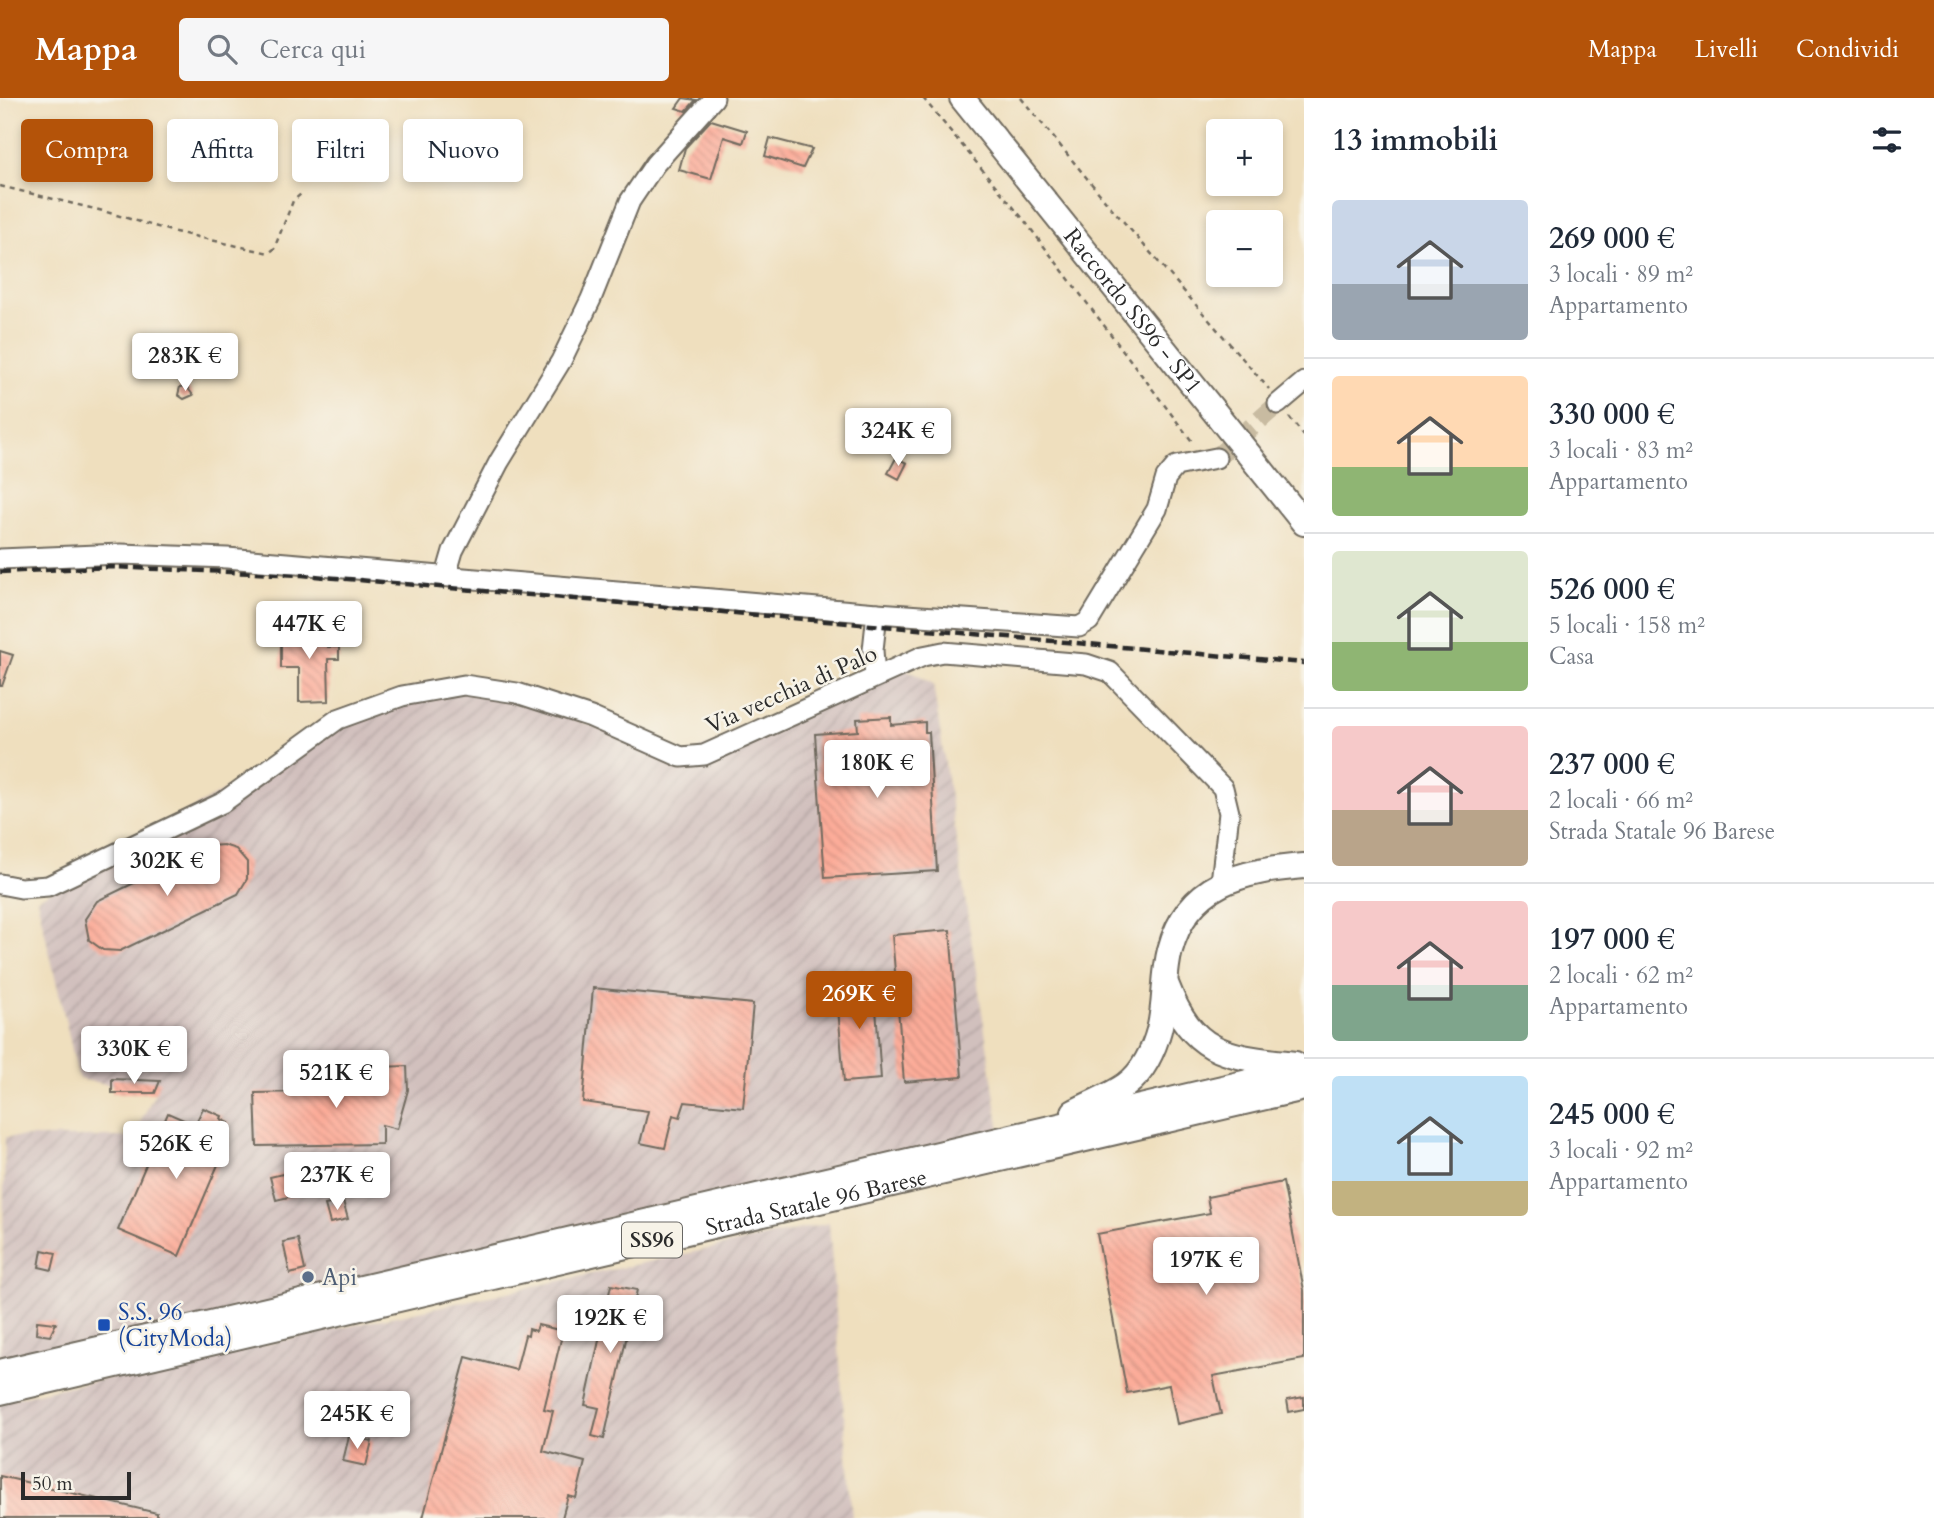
<!DOCTYPE html>
<html lang="it">
<head>
<meta charset="utf-8">
<style>
  body { margin:0; font-family:Cardo,serif; background:#f6f6f7; color:#1f2937; height:100vh; display:flex; flex-direction:column; font-size:26px; white-space:nowrap }
  * { box-sizing:border-box; margin:0 }
  p { font-size:23px; color:#747a83 }
  .icon { flex:none; width:38px; height:38px; fill:none; stroke:currentColor; stroke-width:2; stroke-linecap:round; stroke-linejoin:round }
  .map { position:relative; flex:1; overflow:hidden }
  .details { display:flex; flex-direction:column; background:#fff; width:630px }
  .details>* { flex:none }
  .guide { position:absolute; left:21px; top:21px; width:665px; height:63px; display:flex; gap:14px }
  .buttons { position:absolute; left:1206px; top:21px; display:grid; gap:14px }
  .buttons a { display:grid; place-items:center; width:77px; height:77px; border-radius:7px; background:#fff; box-shadow:0 4px 10px #0003; font-size:35px }
  .scale { position:absolute; left:21px; bottom:18px; width:110px; box-sizing:border-box; padding-left:7px; border:4px solid #2b2b2b; border-top:0; font-size:19px; line-height:24px; white-space:nowrap; color:#2b2b2b; -webkit-text-stroke:5px #f7f3e8; paint-order:stroke }
  .price { position:absolute; translate:-50% -60px; padding:0 16px; border-radius:7px; background:#fff; color:#222; font-size:23px; line-height:46px; filter:drop-shadow(0 2px 4px #0008) }
  .price::after { content:''; position:absolute; left:50%; top:42px; width:21px; height:16px; margin-left:-10px; background:inherit; clip-path:polygon(0 0,100% 0,50% 100%) }
  .price.on { background:#b45309; color:#fff }
  ul { padding:0; list-style:none }
  li { display:flex; align-items:center; gap:21px; height:175px; padding:0 28px }
  li+li { border-top:2px solid #e0e1e3 }
  li span { display:grid; place-items:center; flex:none; width:196px; height:140px; border-radius:7px; color:#555 }
  li>.icon { margin-inline-start:auto }
  span .icon { width:84px; height:84px; fill:#fffc; stroke-width:1 }
  li b { font-size:30px }
  h2 { display:flex; justify-content:space-between; align-items:center; height:84px; padding:0 28px; font-size:30px }
  .chip { padding:0 24px; border-radius:7px; background:#fff; box-shadow:0 4px 10px #0003; font-size:24px; line-height:63px }
  .chip.on { background:#b45309; color:#fff }
  header { display:flex; align-items:center; gap:42px; box-sizing:border-box; height:98px; padding:0 35px; background:#b45309; color:#fff }
  header strong { font-size:33px }
  nav { display:flex; gap:38px; margin-inline-start:auto; font-size:24px }
  .search { width:490px; height:63px; background:#f6f6f7; display:flex; align-items:center; gap:18px; box-sizing:border-box; padding:0 24px; border-radius:7px; color:#747a83; font-size:26px }
  main { display:flex; flex:1; min-height:0 }
  .map>svg:first-child { display:block }
  .industrial { fill:url(#industrial-furrows) }
  .building { fill:url(#building-back-hatch) }
  .lines { fill:none; stroke-linecap:round; stroke-linejoin:round }
  .minor-tunnel { stroke:#c8bba1; stroke-width:19; stroke-dasharray:19 10; stroke-linecap:butt }
  .minor-casing { stroke:#706a5e; stroke-width:23 }
  .major-casing { stroke:#706a5e; stroke-width:28 }
  .path { stroke:#706a5e; stroke-width:2.5; stroke-dasharray:5 5; stroke-linecap:butt }
  .minor { stroke:#fff; stroke-width:19 }
  .major { stroke:#fff; stroke-width:24 }
  .rail { stroke:#2b2b2b; stroke-width:4.5; stroke-dasharray:10 5; stroke-linecap:butt }
  .service-dot { fill:#5c6f8a; stroke:#f7f3e8; stroke-width:2.5 }
  .transit-dot { fill:#1a4fb4; stroke:#f7f3e8; stroke-width:2.5 }
  .labels { text-anchor:middle; stroke-width:5; stroke-linejoin:round; paint-order:stroke }
  .shield { fill:#f7f3e8; stroke:#686764; stroke-width:2 }
  .shield-label { font-size:21px; font-weight:bold; fill:#2b2b2b }
  .street-label { font-size:23px; fill:#2b2b2b; stroke:#f7f3e8 }
  .service-label { font-size:23px; fill:#4e5e75; stroke:#f7f3e8; text-anchor:start }
  .transit-label { font-size:23px; fill:#164399; stroke:#f7f3e8; text-anchor:start }
</style>
</head>
<body>
<header>
<strong>Mappa</strong>
<div class="search"><svg class="icon" aria-label="search" viewBox="0 0 24 24"><circle cx="10" cy="10" r="6"/><path d="M15 15l6 6"/></svg>Cerca qui</div>
<nav><a>Mappa</a><a>Livelli</a><a>Condividi</a></nav>
</header>
<main>
<div class="map">
<svg width="1304" height="1420" viewBox="0 0 1304 1420">
  <defs>
    <pattern id="industrial-furrows" width="10" height="10" patternUnits="userSpaceOnUse" patternTransform="scale(1.75)"><rect width="10" height="10" fill="#d1c0bd"/><path d="M-1 1l2-2M0 10L10 0M9 11l2-2" fill="none" stroke="#b4a5a3"/></pattern>
    <pattern id="building-back-hatch" width="6" height="6" patternUnits="userSpaceOnUse" patternTransform="scale(1.75)"><rect width="6" height="6" fill="#fcac99"/><path d="M-1 5l2 2M0 0l6 6M5-1l2 2" fill="none" stroke="#d89484"/></pattern>
  </defs>
  <rect width="100%" height="100%" fill="#f7f3e8"/>
  <filter id="ink" filterUnits="userSpaceOnUse"><feTurbulence type="fractalNoise" baseFrequency=".0143" numOctaves="2"/><feDisplacementMap in="SourceGraphic" scale="14" xChannelSelector="R" yChannelSelector="G"/><feConvolveMatrix kernelMatrix="1 2 1 2 8 2 1 2 1" color-interpolation-filters="sRGB"/></filter>
  <filter id="wash" filterUnits="userSpaceOnUse"><feTurbulence type="fractalNoise" baseFrequency=".00686" numOctaves="4" result="noise"/><feDisplacementMap in="SourceGraphic" scale="28" xChannelSelector="R" yChannelSelector="G"/><feGaussianBlur stdDeviation="1.57" result="paint"/><feColorMatrix in="noise" values="0 0 0 0 0 0 0 0 0 0 0 0 0 0 0 0 0 1.4 0 .05"/><feComposite in="paint" operator="in"/></filter>
  <g filter="url(#wash)">
    <rect width="100%" height="100%" fill="#efdfbe"/>
    <g class="industrial">
      <path d="M 900,568 L 933,586 L 1001,1040 L 0,1282 L 5,1039 L 133,1039 L 155,995 L 79,981 L 37,801 L 304,646 L 402,598 L 490,591 L 681,659 Z"/>
      <path d="M 829,1125 L 852,1420 L 0,1420 L 0,1303 Z"/>
    </g>
    <g id="blocks">
      <g class="building">
        <path d="M 683,0 L 696,2 L 686,13 L 676,10 Z"/>
        <path d="M 711,22 L 747,33 L 743,45 L 724,39 L 711,81 L 679,72 L 685,50 Z"/>
        <path d="M 770,40 L 812,51 L 803,70 L 765,58 Z"/>
        <path d="M 186,288 L 193,297 L 184,301 L 178,297 L 180,289 Z"/>
        <path d="M 896,360 L 907,365 L 899,381 L 888,375 Z"/>
        <path d="M 288,521 L 303,521 L 303,535 L 328,535 L 328,549 L 339,549 L 339,561 L 328,561 L 329,603 L 299,604 L 299,570 L 281,570 L 281,541 L 288,541 Z"/>
        <path d="M 0,553 L 13,557 L 2,588 L 0,588 Z"/>
        <path d="M 891,619 L 891,627 L 925,624 L 925,634 L 929,634 L 937,773 L 825,780 L 815,636 L 858,633 L 857,621 Z"/>
        <path d="M 223,747 L 236,751 L 247,764 L 247,781 L 238,796 L 120,853 L 103,852 L 89,842 L 85,821 L 97,803 L 210,748 Z"/>
        <path d="M 950,832 L 962,979 L 904,984 L 892,837 Z"/>
        <path d="M 874,882 L 881,981 L 844,984 L 836,885 Z"/>
        <path d="M 593,890 L 753,906 L 743,1010 L 685,1004 L 680,1019 L 673,1017 L 665,1050 L 640,1045 L 648,1013 L 583,1004 Z"/>
        <path d="M 377,960 L 377,969 L 407,968 L 408,992 L 397,1031 L 382,1027 L 382,1046 L 257,1048 L 255,995 L 348,993 L 347,961 Z"/>
        <path d="M 112,981 L 137,982 L 160,983 L 155,995 L 112,995 Z"/>
        <path d="M 203,1010 L 222,1018 L 221,1021 L 229,1025 L 223,1038 L 229,1041 L 179,1158 L 118,1132 L 168,1015 L 195,1027 Z"/>
        <path d="M 304,1071 L 309,1094 L 276,1102 L 270,1079 Z"/>
        <path d="M 1283,1084 L 1304,1192 L 1304,1261 L 1213,1278 L 1221,1316 L 1177,1326 L 1169,1287 L 1127,1295 L 1097,1136 L 1210,1115 L 1207,1099 Z"/>
        <path d="M 343,1103 L 348,1121 L 330,1125 L 325,1107 Z"/>
        <path d="M 298,1141 L 305,1172 L 290,1176 L 283,1144 Z"/>
        <path d="M 42,1152 L 56,1155 L 52,1172 L 39,1169 Z"/>
        <path d="M 611,1187 L 637,1192 L 604,1341 L 592,1338 L 599,1310 L 585,1307 Z"/>
        <path d="M 37,1223 L 56,1225 L 50,1238 L 36,1236 Z"/>
        <path d="M 538,1227 L 563,1233 L 544,1311 L 553,1313 L 543,1353 L 585,1364 L 576,1400 L 568,1398 L 562,1420 L 423,1420 L 466,1259 L 516,1272 L 525,1237 L 528,1238 L 529,1231 L 536,1233 Z"/>
        <path d="M 1304,1299 L 1304,1311 L 1289,1314 L 1287,1302 Z"/>
        <path d="M 349,1338 L 372,1343 L 366,1368 L 343,1363 Z"/>
        <path d="M 0,1378 L 157,1415 L 157,1420 L 0,1420 Z"/>
      </g>
    </g>
  </g>
  <g filter="url(#ink)">
    <use href="#blocks" fill-opacity="0" stroke="#706a5e" stroke-width="2"/>
    <g class="lines">
      <path class="minor-tunnel" d="M 1216,360 L 1278,306"/>
      <g class="minor-casing">
        <g id="minor">
          <path d="M 1278,306 L 1304,284"/>
          <path d="M 0,461 L 121,456 L 227,460 L 877,515 L 1079,529 L 1089,523 L 1157,411 L 1166,380 L 1176,368 L 1216,360"/>
          <path d="M 446,477 L 453,453 L 499,364 L 561,263 L 591,201 L 630,103 L 655,66 L 714,0"/>
          <path d="M 875,579 L 873,552 L 877,515"/>
          <path d="M 0,786 L 21,790 L 48,788 L 222,705 L 338,621 L 402,598 L 464,587 L 517,595 L 591,619 L 681,659 L 704,657 L 923,558 L 943,554 L 1086,566 L 1110,574 L 1223,690 L 1229,715 L 1221,784"/>
        </g>
      </g>
      <g class="major-casing">
        <g id="major">
          <path id="s1" d="M 962,0 L 1304,425"/>
          <path d="M 1167,888 C 1194,958 1227,958 1295,966"/>
          <path d="M 1074,1014 C 1090,1005 1111,998 1126,987 C 1143,975 1154,951 1159,932 C 1166,906 1163,878 1170,852 C 1188,784 1243,773 1304,768"/>
          <path d="M 0,1274 L 1304,971"/>
          <path id="s2" d="M 0,1294 L 1304,990"/>
        </g>
      </g>
      <g class="path">
        <path d="M 923,0 L 1024,122 L 1194,346"/>
        <path d="M 1021,0 L 1109,107 L 1269,291"/>
        <path d="M 0,88 L 103,113 L 171,133 L 269,155 L 274,151 L 293,103 L 302,95"/>
        <path d="M 1289,319 L 1304,338"/>
      </g>
      <use href="#minor" class="minor"/>
      <use href="#major" class="major"/>
      <path class="rail" d="M 0,474 L 111,469 L 302,477 L 1304,565"/>
    </g>
  </g>
  <circle class="service-dot" cx="308" cy="1179" r="7"/>
  <rect class="transit-dot" x="97" y="1220" width="14" height="14" rx="3.5"/>
  <g class="labels">
    <rect class="shield" x="622" y="1124.5" width="60" height="35" rx="5"/>
    <g class="shield-label">
      <text x="652" y="1149">SS96</text>
    </g>
    <g class="street-label">
      <text dy="8" stroke="none"><textPath href="#s1" startOffset="273">Raccordo SS96 - SP1</textPath></text>
      <text transform="translate(791 591) rotate(-24)" y="8">Via vecchia di Palo</text>
      <text dy="8" stroke="none"><textPath href="#s2" startOffset="838">Strada Statale 96 Barese</textPath></text>
    </g>
    <g class="service-label">
      <text x="322" y="1187">Api</text>
    </g>
    <g class="transit-label">
      <text x="118" y="1222">S.S. 96<tspan x="118" dy="26">(CityModa)</tspan></text>
    </g>
  </g>
</svg>
<div class="buttons">
<a>+</a>
<a>−</a>
</div>
<div class="scale">50 m</div>
<b class="price" style="left:185px;top:295px">283K €</b>
<b class="price" style="left:898px;top:370px">324K €</b>
<b class="price" style="left:309px;top:563px">447K €</b>
<b class="price" style="left:877px;top:702px">180K €</b>
<b class="price" style="left:167px;top:800px">302K €</b>
<b class="price on" style="left:859px;top:933px">269K €</b>
<b class="price" style="left:134px;top:988px">330K €</b>
<b class="price" style="left:336px;top:1012px">521K €</b>
<b class="price" style="left:176px;top:1083px">526K €</b>
<b class="price" style="left:337px;top:1114px">237K €</b>
<b class="price" style="left:1206px;top:1199px">197K €</b>
<b class="price" style="left:610px;top:1257px">192K €</b>
<b class="price" style="left:357px;top:1353px">245K €</b>
<div class="guide">
<a class="chip on">Compra</a>
<a class="chip">Affitta</a>
<a class="chip">Filtri</a>
<a class="chip">Nuovo</a>
</div>
</div>
<section class="details">
<h2>13 immobili<svg class="icon" aria-label="filters" viewBox="0 0 24 24"><path d="M4 7h16M4 17h16"/><circle cx="9" cy="7" r="2"/><circle cx="15" cy="17" r="2"/></svg></h2>
<ul>
<li><span style="background:linear-gradient(#c9d6e8 60%,#9aa5b1 0)"><svg class="icon" aria-label="home" viewBox="0 0 24 24"><path d="M3 11l9-7 9 7M6 9v11h12V9"/></svg></span><div><b>269 000 €</b><p>3 locali · 89 m²</p><p>Appartamento</p></div></li>
<li><span style="background:linear-gradient(#ffd9b3 65%,#8fb573 0)"><svg class="icon" aria-label="home" viewBox="0 0 24 24"><path d="M3 11l9-7 9 7M6 9v11h12V9"/></svg></span><div><b>330 000 €</b><p>3 locali · 83 m²</p><p>Appartamento</p></div></li>
<li><span style="background:linear-gradient(#dfe7d0 65%,#8fb573 0)"><svg class="icon" aria-label="home" viewBox="0 0 24 24"><path d="M3 11l9-7 9 7M6 9v11h12V9"/></svg></span><div><b>526 000 €</b><p>5 locali · 158 m²</p><p>Casa</p></div></li>
<li><span style="background:linear-gradient(#f6c9c9 60%,#b9a48a 0)"><svg class="icon" aria-label="home" viewBox="0 0 24 24"><path d="M3 11l9-7 9 7M6 9v11h12V9"/></svg></span><div><b>237 000 €</b><p>2 locali · 66 m²</p><p>Strada Statale 96 Barese</p></div></li>
<li><span style="background:linear-gradient(#f6c9c9 60%,#7fa58c 0)"><svg class="icon" aria-label="home" viewBox="0 0 24 24"><path d="M3 11l9-7 9 7M6 9v11h12V9"/></svg></span><div><b>197 000 €</b><p>2 locali · 62 m²</p><p>Appartamento</p></div></li>
<li><span style="background:linear-gradient(#bfe0f5 75%,#c2b280 0)"><svg class="icon" aria-label="home" viewBox="0 0 24 24"><path d="M3 11l9-7 9 7M6 9v11h12V9"/></svg></span><div><b>245 000 €</b><p>3 locali · 92 m²</p><p>Appartamento</p></div></li>
</ul>
</section>
</main>
</body>
</html>
